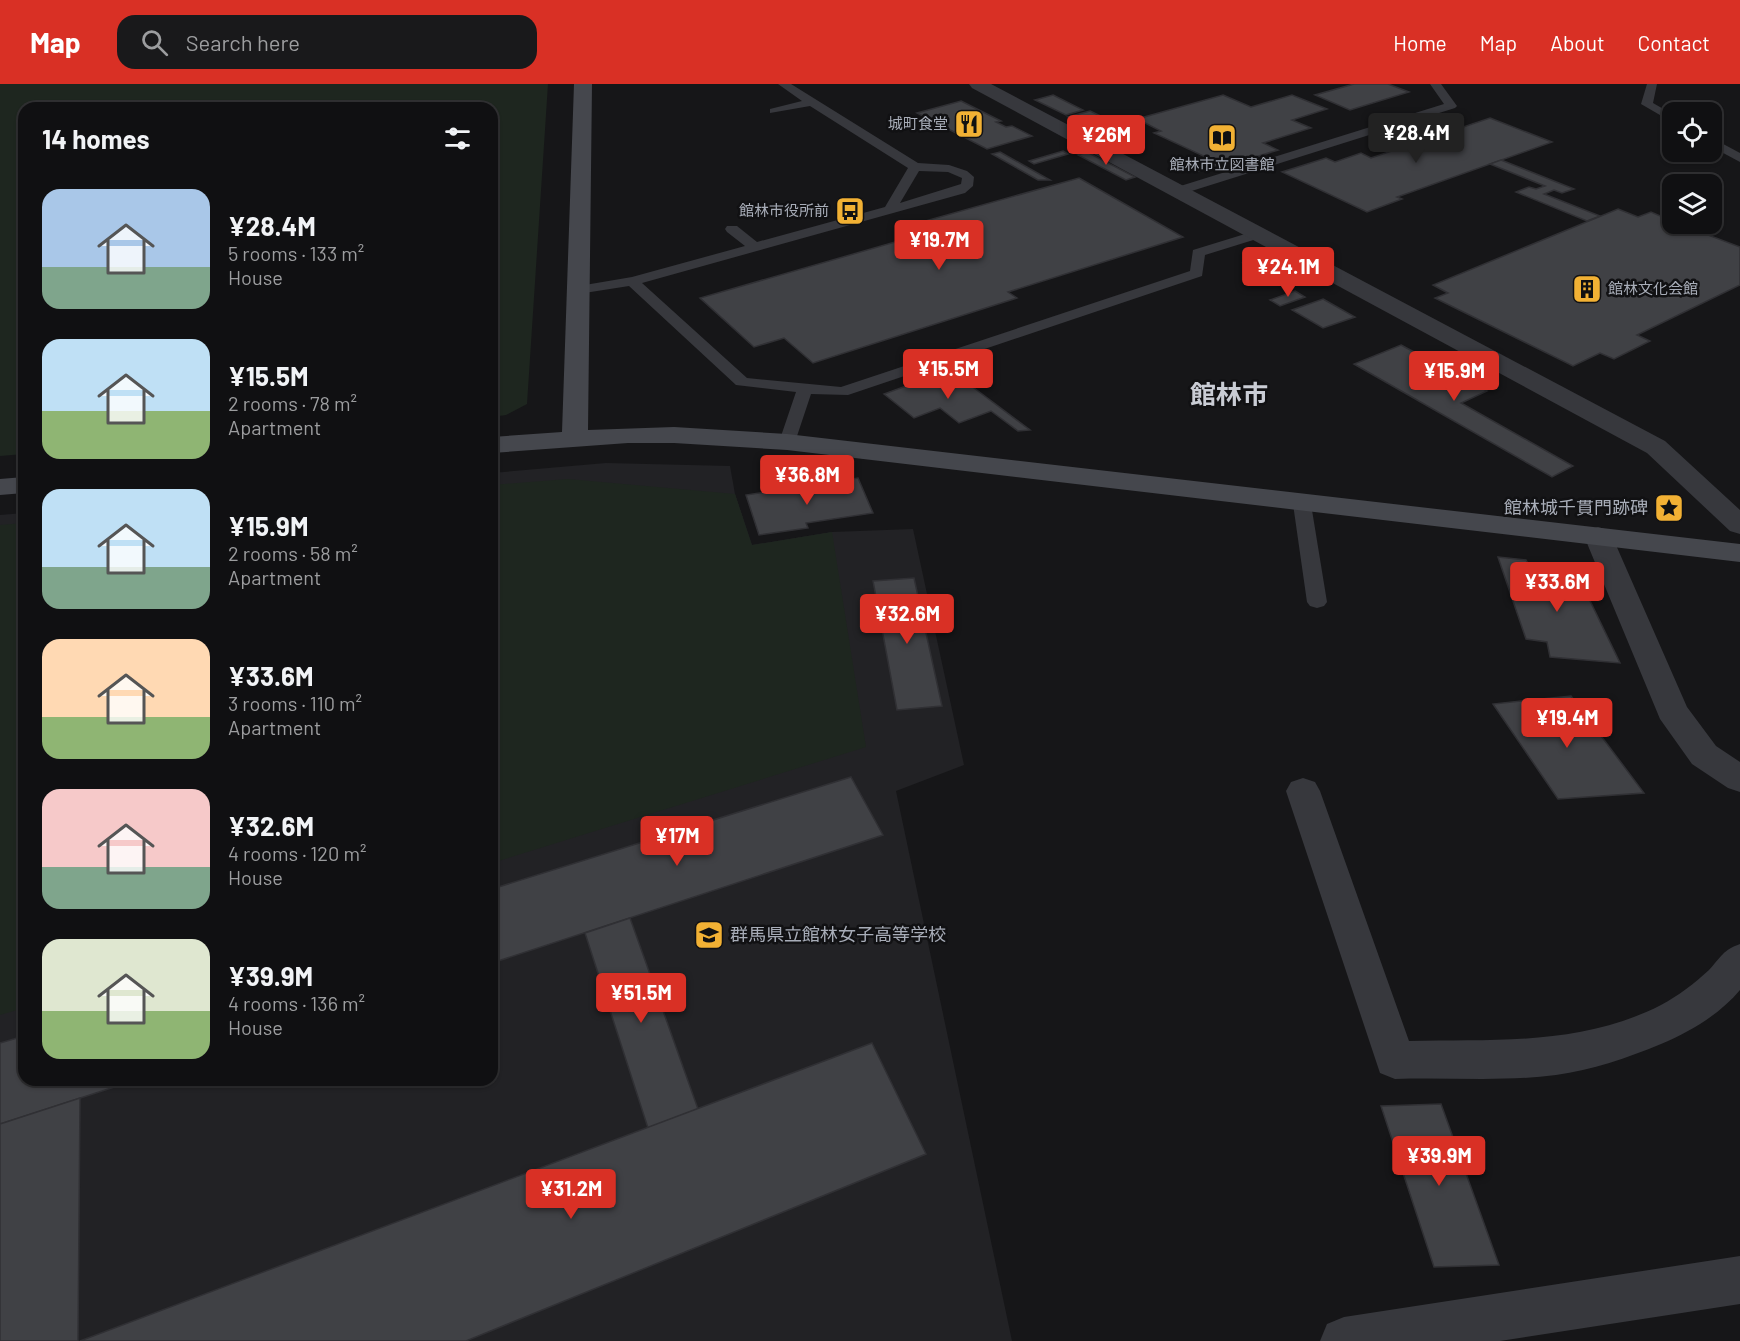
<!DOCTYPE html>
<html lang="en">
<head>
<meta charset="utf-8">
<style>
  body { margin:0; font-family:Barlow,"Noto Sans JP",sans-serif; background:#19191b; color:#f1f3f6; height:100vh; display:flex; flex-direction:column; font-size:22px; white-space:nowrap }
  * { box-sizing:border-box; margin:0 }
  p { font-size:20px; color:#9c9d9f }
  .icon { flex:none; width:33px; height:33px; fill:none; stroke:currentColor; stroke-width:2; stroke-linecap:round; stroke-linejoin:round }
  .map { position:relative; flex:1; overflow:hidden }
  .details { position:absolute; left:18px; top:18px; width:480px; height:984px; display:flex; flex-direction:column; background:#101012; border-radius:18px; box-shadow:0 2px 4px #0004,0 0 0 2px #303032 }
  .details>* { flex:none }
  .tools { position:absolute; left:1662px; top:18px; display:grid; gap:12px }
  .tools a { display:grid; place-items:center; width:60px; height:60px; border-radius:12px; background:#101012; box-shadow:0 2px 4px #0004,0 0 0 2px #303032; font-size:30px }
  .price { position:absolute; translate:-50% -51px; padding:0 14px; border-radius:6px; background:#d93025; color:#fff; font-size:20px; line-height:39px; filter:drop-shadow(0 2px 3px #0008) }
  .price::after { content:''; position:absolute; left:50%; top:36px; width:18px; height:14px; margin-left:-9px; background:inherit; clip-path:polygon(0 0,100% 0,50% 100%) }
  .price.active { background:#222; color:#fff }
  ul { padding:0; list-style:none }
  li { display:flex; align-items:center; gap:18px; height:150px; padding:0 24px }
  li span { display:grid; place-items:center; flex:none; width:168px; height:120px; border-radius:18px; color:#555 }
  li>.icon { margin-inline-start:auto }
  span .icon { width:72px; height:72px; fill:#fffc; stroke-width:1 }
  li b { font-size:26px }
  h2 { display:flex; justify-content:space-between; align-items:center; height:72px; padding:0 24px; font-size:26px }
  header { display:flex; align-items:center; gap:36px; box-sizing:border-box; height:84px; padding:0 30px; background:#d93025; color:#fff }
  header strong { font-size:28px }
  nav { display:flex; gap:33px; margin-inline-start:auto; font-size:21px }
  .search { width:420px; height:54px; background:#19191b; display:flex; align-items:center; gap:15px; box-sizing:border-box; padding:0 21px; border-radius:18px; color:#9c9d9f; font-size:22px }
  .map>svg:first-child { display:block }
  .built { fill:#222225 }
  .green { fill:#1e261f }
  .building { fill:#404145; stroke:#303034; stroke-width:1.5 }
  .lines { fill:none; stroke-linecap:round; stroke-linejoin:round }
  .lane { fill:#37383d; fill-rule:evenodd }
  .street { fill:#37383d; fill-rule:evenodd }
  .secondary { fill:#45474d; fill-rule:evenodd }
  .labels { text-anchor:middle; stroke-width:5; stroke-linejoin:round; paint-order:stroke }
  .far-poi-label { font-size:15px; fill:#a8adb8; stroke:#111113; text-anchor:end }
  .poi-label { font-size:18px; fill:#a8adb8; stroke:#111113; text-anchor:end }
  .far-town-label { font-size:26px; font-weight:bold; fill:#c9ccd4; stroke:#111113 }
</style>
</head>
<body>
<header>
<strong>Map</strong>
<div class="search"><svg class="icon" aria-label="search" viewBox="0 0 24 24"><circle cx="10" cy="10" r="6"/><path d="M15 15l6 6"/></svg>Search here</div>
<nav><a>Home</a><a>Map</a><a>About</a><a>Contact</a></nav>
</header>
<div class="map">
<svg width="1740" height="1257" viewBox="0 0 1740 1257">
  <rect width="100%" height="100%" fill="#161618"/>
  <path class="built" d="M 606,379 L 730,382 L 735,410 L 752,461 L 832,448 L 913,445 L 964,681 L 896,707 L 1012,1257 L 0,1257 L 0,431 L 24,429 L 24,996 L 492,996 L 492,389 Z"/>
  <g class="green">
    <path d="M 0,0 L 548,0 L 527,320 L 506,331 L 492,333 L 492,24 L 24,24 L 24,370 L 0,372 Z"/>
    <path d="M 568,395 L 735,410 L 752,461 L 832,448 L 866,663 L 492,779 L 492,401 Z"/>
    <path d="M 24,439 L 24,924 L 0,931 L 0,441 Z"/>
  </g>
  <g class="building">
    <path d="M 1354,0 L 1388,0 L 1409,8 L 1350,26 L 1315,11 Z"/>
    <path d="M 1053,11 L 1083,26 L 1066,31 L 1035,16 Z"/>
    <path d="M 1223,11 L 1251,23 L 1292,11 L 1327,25 L 1292,36 L 1311,44 L 1263,59 L 1278,66 L 1249,75 L 1244,73 L 1195,88 L 1183,82 L 1208,74 L 1154,49 L 1161,47 L 1137,35 Z"/>
    <path d="M 961,17 L 1001,37 L 996,38 L 1006,43 L 1012,42 L 1032,52 L 987,65 L 917,29 Z"/>
    <path d="M 1090,27 L 1107,35 L 1084,41 L 1068,33 Z"/>
    <path d="M 1490,34 L 1552,58 L 1397,113 L 1402,115 L 1367,128 L 1282,88 L 1326,74 L 1335,78 L 1361,69 L 1371,74 Z"/>
    <path d="M 1063,67 L 1068,70 L 1034,80 L 1029,77 Z"/>
    <path d="M 1000,68 L 1050,96 L 1038,96 L 992,70 Z"/>
    <path d="M 1087,68 L 1135,93 L 1126,96 L 1078,71 Z"/>
    <path d="M 1501,76 L 1574,105 L 1562,109 L 1554,106 L 1544,110 L 1600,132 L 1587,137 L 1516,108 L 1529,103 L 1536,105 L 1545,102 L 1490,80 Z"/>
    <path d="M 1079,94 L 1183,153 L 1008,208 L 1017,214 L 813,279 L 784,254 L 754,263 L 700,214 L 923,150 L 911,141 Z"/>
    <path d="M 1618,125 L 1638,133 L 1651,128 L 1672,137 L 1672,140 L 1679,140 L 1740,163 L 1740,201 L 1637,251 L 1650,257 L 1614,275 L 1600,269 L 1573,282 L 1435,214 L 1448,209 L 1433,201 Z"/>
    <path d="M 1259,174 L 1297,195 L 1280,200 L 1243,179 Z"/>
    <path d="M 1295,207 L 1305,213 L 1280,222 L 1270,216 Z"/>
    <path d="M 1323,215 L 1355,233 L 1323,244 L 1292,226 Z"/>
    <path d="M 1401,261 L 1487,307 L 1461,319 L 1573,382 L 1552,393 L 1354,280 Z"/>
    <path d="M 950,286 L 1030,346 L 1018,347 L 991,327 L 959,339 L 940,324 L 914,334 L 884,310 Z"/>
    <path d="M 858,394 L 873,429 L 806,439 L 808,444 L 759,451 L 746,411 Z"/>
    <path d="M 1498,473 L 1526,476 L 1532,487 L 1578,492 L 1620,579 L 1550,573 L 1547,558 L 1526,555 Z"/>
    <path d="M 914,494 L 942,622 L 897,626 L 873,497 Z"/>
    <path d="M 1571,612 L 1644,709 L 1558,715 L 1493,620 Z"/>
    <path d="M 851,693 L 883,751 L 492,879 L 492,805 Z"/>
    <path d="M 630,834 L 698,1025 L 648,1044 L 585,849 Z"/>
    <path d="M 24,952 L 24,996 L 136,996 L 0,1040 L 0,959 Z"/>
    <path d="M 872,959 L 926,1070 L 466,1257 L 80,1257 Z"/>
    <path d="M 80,1014 L 78,1257 L 0,1257 L 0,1040 Z"/>
    <path d="M 1441,1020 L 1499,1181 L 1434,1183 L 1381,1022 Z"/>
  </g>
  <g class="lines">
    <g class="lane">
      <path d="M 778,0 L 791,0 L 918,79 L 949,81 L 967,87 L 974,93 L 973,102 L 965,109 L 642,199 L 747,294 L 841,303 L 1190,187 L 1193,166 L 1258,146 L 1265,150 L 1263,153 L 1205,171 L 1202,192 L 848,311 L 811,310 L 795,358 L 793,362 L 781,362 L 779,358 L 796,308 L 736,301 L 629,202 L 578,210 L 571,206 L 573,203 L 632,193 L 745,162 L 727,148 L 725,145 L 727,142 L 737,142 L 757,158 L 885,123 L 908,84 L 810,22 L 770,29 L 770,25 L 802,17 ZM 919,87 L 948,88 L 962,94 L 961,100 L 900,119 Z"/>
      <path d="M 1430,0 L 1441,0 L 1457,22 L 1455,24 L 1182,110 L 1178,111 L 1172,107 L 1174,104 L 1444,20 Z"/>
      <path d="M 1647,0 L 1657,0 L 1653,19 L 1672,30 L 1672,38 L 1641,20 Z"/>
      <path d="M 1712,54 L 1740,69 L 1740,78 L 1712,63 Z"/>
      <path d="M 1302,415 L 1308,416 L 1311,420 L 1327,518 L 1324,522 L 1317,524 L 1310,522 L 1307,518 L 1293,420 L 1296,416 Z"/>
    </g>
    <g class="street">
      <path d="M 969,0 L 991,0 L 1665,357 L 1740,426 L 1740,450 L 1730,447 L 1647,369 L 972,4 Z"/>
      <path d="M 1598,443 L 1608,446 L 1612,452 L 1687,623 L 1716,662 L 1740,678 L 1740,708 L 1728,704 L 1692,680 L 1660,635 L 1584,452 L 1588,446 Z"/>
      <path d="M 1303,694 L 1315,698 L 1320,707 L 1409,957 C 1496,955 1581,962 1661,921 C 1678,912 1695,899 1709,886 C 1721,873 1723,866 1740,860 L 1740,906 C 1720,930 1690,948 1661,960 C 1627,974 1592,986 1556,991 C 1503,998 1448,993 1395,995 L 1380,989 L 1286,707 L 1291,698 Z"/>
      <path d="M 1740,1172 L 1740,1220 L 1500,1257 L 1320,1257 L 1327,1240 L 1344,1233 Z"/>
    </g>
    <g class="secondary">
      <path d="M 574,0 L 592,0 L 588,346 L 674,343 L 787,350 L 1740,460 L 1740,478 L 787,366 L 674,359 L 628,359 L 492,369 L 492,353 L 562,348 Z"/>
      <path d="M 24,393 L 24,409 L 0,411 L 0,395 Z"/>
    </g>
  </g>
  <defs>
    <g id="restaurant-square" transform="scale(1.5)"><rect x="-9" y="-9" width="18" height="18" rx="4" fill="#f2b134" stroke="#111113"/><path d="M-5-6h1v4h1v-4h1v4h1v-4h1v5L-1.5 .5V6h-2V.5L-5-1ZM5-6V6H3V1.5H1.5Q1.5-4 5-6Z" fill="#111"/></g>
    <g id="library-square" transform="scale(1.5)"><rect x="-9" y="-9" width="18" height="18" rx="4" fill="#f2b134" stroke="#111113"/><path d="M-6-4Q-3-5.5-.7-3.5V5Q-3 3-6 4ZM6-4Q3-5.5 .7-3.5V5Q3 3 6 4Z" fill="#111"/></g>
    <g id="bus-square" transform="scale(1.5)"><rect x="-9" y="-9" width="18" height="18" rx="4" fill="#f2b134" stroke="#111113"/><path d="M-5-6H5V4H4V6H2V4H-2V6H-4V4H-5ZM-3.5-4V0h7V-4ZM-3.5 1.2v1.5H-2V1.2ZM2 1.2v1.5H3.5V1.2Z" fill="#111"/></g>
    <g id="building-square" transform="scale(1.5)"><rect x="-9" y="-9" width="18" height="18" rx="4" fill="#f2b134" stroke="#111113"/><path d="M-4-6H4V6H1V3H-1V6H-4ZM-2.5-4.3h1.7v1.8h-1.7ZM.8-4.3h1.7v1.8H.8ZM-2.5-1h1.7V.8h-1.7ZM.8-1h1.7V.8H.8Z" fill="#111"/></g>
    <g id="sight-square" transform="scale(1.5)"><rect x="-9" y="-9" width="18" height="18" rx="4" fill="#f2b134" stroke="#111113"/><path d="M0-6L1.8-2.2L6-1.7L2.9 1.2L3.7 5.4L0 3.3L-3.7 5.4L-2.9 1.2L-6-1.7L-1.8-2.2Z" fill="#111"/></g>
    <g id="school-square" transform="scale(1.5)"><rect x="-9" y="-9" width="18" height="18" rx="4" fill="#f2b134" stroke="#111113"/><path d="M0-5L7-2L0 1L-7-2ZM-4 1L0 2.5L4 1V4Q0 6-4 4Z" fill="#111"/></g>
  </defs>
  <g fill-rule="evenodd">
    <use href="#restaurant-square" x="969" y="40"/>
    <use href="#library-square" x="1222" y="54"/>
    <use href="#bus-square" x="850" y="127"/>
    <use href="#building-square" x="1587" y="205"/>
    <use href="#sight-square" x="1669" y="424"/>
    <use href="#school-square" x="709" y="851"/>
  </g>
  <g class="labels">
    <g class="far-poi-label">
      <text x="948" y="45">城町食堂</text>
      <text x="1222" y="86" text-anchor="middle">館林市立図書館</text>
      <text x="829" y="132">館林市役所前</text>
      <text x="1608" y="210" text-anchor="start">館林文化会館</text>
    </g>
    <g class="poi-label">
      <text x="1648" y="430">館林城千貫門跡碑</text>
      <text x="730" y="857" text-anchor="start">群馬県立館林女子高等学校</text>
    </g>
    <g class="far-town-label">
      <text x="1229" y="320">館林市</text>
    </g>
  </g>
</svg>
<div class="tools">
<a><svg class="icon" aria-label="locate" viewBox="0 0 24 24"><circle cx="12" cy="12" r="6"/><path d="M12 2v4M12 18v4M2 12h4M18 12h4"/></svg></a>
<a><svg class="icon" aria-label="layers" viewBox="0 0 24 24"><path d="M12 4l9 5-9 5-9-5zM3 14l9 5 9-5"/></svg></a>
</div>
<b class="price active" style="left:1416px;top:80px">¥28.4M</b>
<b class="price" style="left:1106px;top:82px">¥26M</b>
<b class="price" style="left:939px;top:187px">¥19.7M</b>
<b class="price" style="left:1288px;top:214px">¥24.1M</b>
<b class="price" style="left:948px;top:316px">¥15.5M</b>
<b class="price" style="left:1454px;top:318px">¥15.9M</b>
<b class="price" style="left:807px;top:422px">¥36.8M</b>
<b class="price" style="left:1557px;top:529px">¥33.6M</b>
<b class="price" style="left:907px;top:561px">¥32.6M</b>
<b class="price" style="left:1567px;top:665px">¥19.4M</b>
<b class="price" style="left:677px;top:783px">¥17M</b>
<b class="price" style="left:641px;top:940px">¥51.5M</b>
<b class="price" style="left:1439px;top:1103px">¥39.9M</b>
<b class="price" style="left:571px;top:1136px">¥31.2M</b>
<section class="details">
<h2>14 homes<svg class="icon" aria-label="filters" viewBox="0 0 24 24"><path d="M4 7h16M4 17h16"/><circle cx="9" cy="7" r="2"/><circle cx="15" cy="17" r="2"/></svg></h2>
<ul>
<li><span style="background:linear-gradient(#a9c7e8 65%,#7fa58c 0)"><svg class="icon" aria-label="home" viewBox="0 0 24 24"><path d="M3 11l9-7 9 7M6 9v11h12V9"/></svg></span><div><b>¥28.4M</b><p>5 rooms · 133 m²</p><p>House</p></div></li>
<li><span style="background:linear-gradient(#bfe0f5 60%,#8fb573 0)"><svg class="icon" aria-label="home" viewBox="0 0 24 24"><path d="M3 11l9-7 9 7M6 9v11h12V9"/></svg></span><div><b>¥15.5M</b><p>2 rooms · 78 m²</p><p>Apartment</p></div></li>
<li><span style="background:linear-gradient(#bfe0f5 65%,#7fa58c 0)"><svg class="icon" aria-label="home" viewBox="0 0 24 24"><path d="M3 11l9-7 9 7M6 9v11h12V9"/></svg></span><div><b>¥15.9M</b><p>2 rooms · 58 m²</p><p>Apartment</p></div></li>
<li><span style="background:linear-gradient(#ffd9b3 65%,#8fb573 0)"><svg class="icon" aria-label="home" viewBox="0 0 24 24"><path d="M3 11l9-7 9 7M6 9v11h12V9"/></svg></span><div><b>¥33.6M</b><p>3 rooms · 110 m²</p><p>Apartment</p></div></li>
<li><span style="background:linear-gradient(#f6c9c9 65%,#7fa58c 0)"><svg class="icon" aria-label="home" viewBox="0 0 24 24"><path d="M3 11l9-7 9 7M6 9v11h12V9"/></svg></span><div><b>¥32.6M</b><p>4 rooms · 120 m²</p><p>House</p></div></li>
<li><span style="background:linear-gradient(#dfe7d0 60%,#8fb573 0)"><svg class="icon" aria-label="home" viewBox="0 0 24 24"><path d="M3 11l9-7 9 7M6 9v11h12V9"/></svg></span><div><b>¥39.9M</b><p>4 rooms · 136 m²</p><p>House</p></div></li>
</ul>
</section>
</div>
</body>
</html>
